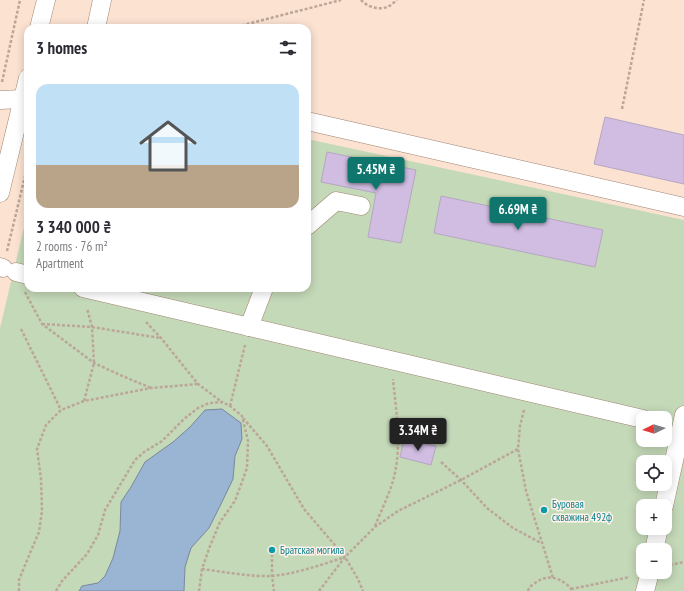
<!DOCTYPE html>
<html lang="en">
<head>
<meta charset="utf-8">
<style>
  body { margin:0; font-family:"PT Sans Narrow",sans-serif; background:#f7f7f7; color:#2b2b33; height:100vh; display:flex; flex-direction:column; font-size:15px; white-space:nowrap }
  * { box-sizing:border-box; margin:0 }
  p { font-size:13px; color:#7c7c81 }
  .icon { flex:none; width:22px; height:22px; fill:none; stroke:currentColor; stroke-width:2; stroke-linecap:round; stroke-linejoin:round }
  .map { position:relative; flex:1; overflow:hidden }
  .panel { position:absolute; left:24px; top:24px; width:287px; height:268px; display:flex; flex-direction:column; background:#fff; border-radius:12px; box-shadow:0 2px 10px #0003 }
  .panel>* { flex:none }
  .needle { width:26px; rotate:265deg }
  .tools { position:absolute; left:636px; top:411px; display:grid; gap:8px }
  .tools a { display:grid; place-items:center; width:36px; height:36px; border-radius:8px; background:#fff; box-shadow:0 2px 10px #0003; font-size:20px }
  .price { position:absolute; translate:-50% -34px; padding:0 9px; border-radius:4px; background:#0f766e; color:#fff; font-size:13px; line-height:26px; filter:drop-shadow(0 1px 2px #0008) }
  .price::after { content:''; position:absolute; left:50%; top:24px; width:12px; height:9px; margin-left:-6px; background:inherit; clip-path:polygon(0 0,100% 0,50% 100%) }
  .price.active { background:#222; color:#fff }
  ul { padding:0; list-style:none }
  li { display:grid; align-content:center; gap:8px; height:212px; padding:0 12px }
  li span { display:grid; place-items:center; height:124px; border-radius:12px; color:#555 }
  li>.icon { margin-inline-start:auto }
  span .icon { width:72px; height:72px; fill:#fffc; stroke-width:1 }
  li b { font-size:17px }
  h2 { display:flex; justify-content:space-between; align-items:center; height:48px; padding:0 12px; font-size:17px }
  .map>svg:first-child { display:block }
  .green { fill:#c4d9b8; fill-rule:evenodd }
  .water { fill:#9ab4d4; stroke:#79889c }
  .building { fill:#d0bde1; stroke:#b6a6c3 }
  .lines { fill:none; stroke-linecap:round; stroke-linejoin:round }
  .minor-casing { stroke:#a08371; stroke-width:19 }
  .path { stroke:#bba698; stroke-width:2.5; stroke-dasharray:3 2; stroke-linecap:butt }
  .minor { stroke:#fff; stroke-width:18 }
  .culture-dot { fill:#0f9aa8; stroke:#fef2e9; stroke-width:1.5 }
  .labels { text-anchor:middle; stroke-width:3; stroke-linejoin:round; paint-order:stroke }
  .culture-label { font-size:11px; fill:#0d838f; stroke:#fef2e9; text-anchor:start }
</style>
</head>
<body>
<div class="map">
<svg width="684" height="591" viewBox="0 0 684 591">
  <rect width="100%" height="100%" fill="#fbe2d1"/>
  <path class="green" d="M 307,139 L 684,220 L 684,591 L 0,591 L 0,328 L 28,211 L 28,288 L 307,288 ZM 643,418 L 665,418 L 665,440 L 643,440 ZM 643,462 L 665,462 L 665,484 L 643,484 ZM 643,506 L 665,506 L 665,528 L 643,528 ZM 643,550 L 665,550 L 665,572 L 643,572 Z"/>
  <path class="water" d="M 222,409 L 241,423 L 242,439 L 235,456 L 233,479 L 221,504 L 209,528 L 191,548 L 185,567 L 184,591 L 79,591 L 82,586 L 98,583 L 105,576 L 113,558 L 120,531 L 121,502 L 131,487 L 145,462 L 173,442 L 190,427 L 205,410 Z"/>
  <g class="building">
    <path d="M 605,117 L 684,135 L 684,184 L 594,164 Z"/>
    <path d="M 327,152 L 416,170 L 401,243 L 368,237 L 376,193 L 321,182 Z"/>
    <path d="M 441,196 L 603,230 L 595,267 L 434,233 Z"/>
    <path d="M 404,439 L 436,446 L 431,465 L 400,457 Z"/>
  </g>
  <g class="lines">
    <g class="minor-casing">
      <g id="minor">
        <path d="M 39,28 L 46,0"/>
        <path d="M 96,28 L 102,0"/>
        <path d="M 0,100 L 23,99"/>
        <path d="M 307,121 L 684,207"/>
        <path d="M 0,193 L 28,78"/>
        <path d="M 307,226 L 336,201 L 361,206"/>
        <path d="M 0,267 L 3,268"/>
        <path d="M 16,272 L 28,275"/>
        <path d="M 83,288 L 643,419"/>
        <path d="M 249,327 L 264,288"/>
        <path d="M 664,506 L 684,415"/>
        <path d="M 654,550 L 659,528"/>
        <path d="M 645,591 L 650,572"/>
      </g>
    </g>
    <g class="path">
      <path d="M 361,0 C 367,7 380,11 389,6 C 392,5 394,2 397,0"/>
      <path d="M 232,28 L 341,0"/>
      <path d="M 2,82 L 20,0"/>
      <path d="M 622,109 L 644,0"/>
      <path d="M 7,251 L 26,172"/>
      <path d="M 25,292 L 42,324 L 94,363 L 120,375 L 151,388"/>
      <path d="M 146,322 L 161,338 L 198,384 L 222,402"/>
      <path d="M 42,324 L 92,327 L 160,338"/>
      <path d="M 21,329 L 61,410"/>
      <path d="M 84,401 L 94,363 L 92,327 L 87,308"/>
      <path d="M 230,406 L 245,345"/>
      <path d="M 524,410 L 520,426 L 518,449 L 526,491 L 553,578"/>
      <path d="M 243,418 L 267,446 L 304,509 L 345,557 L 358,579 L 363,591"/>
      <path d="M 441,462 L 461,480 L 487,508 L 513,528 L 541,543"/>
      <path d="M 375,526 C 381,511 390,493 394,477 C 402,445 396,411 393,379"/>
      <path d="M 272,554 L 272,576 L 274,591"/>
      <path d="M 665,566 L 684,562"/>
      <path d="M 202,569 C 224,572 252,577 273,576 C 298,573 321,565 345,557"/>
      <path d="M 571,589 L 630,577"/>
      <path d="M 19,591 L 19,580 L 30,553 L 39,532 L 42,511 L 41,479 L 37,449 L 46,425 L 61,410 L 84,401 L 151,388 L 198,384"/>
      <path d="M 56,591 L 62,581 L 87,554 L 98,535 L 105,510 L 135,460 L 144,452 L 162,441 L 184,419 L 198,408 L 209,403 L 222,402 L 230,406 L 242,416 L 248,441 L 247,468 L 235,501 L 220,522 L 210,546 L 202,569 L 199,591"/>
      <path d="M 319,591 L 345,557 L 375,527 L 398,511 L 461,480 L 518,449"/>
      <path d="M 528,591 C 529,587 531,586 534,584 C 544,575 556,576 566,584 C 569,586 571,588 572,591"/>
    </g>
    <use href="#minor" class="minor"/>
  </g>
  <g class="culture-dot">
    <circle cx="544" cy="510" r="4"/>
    <circle cx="272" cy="550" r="4"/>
  </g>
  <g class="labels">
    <g class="culture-label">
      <text x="552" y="508">Буровая<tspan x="552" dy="13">скважина 492ф</tspan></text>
      <text x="280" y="554">Братская могила</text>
    </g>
  </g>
</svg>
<div class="tools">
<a><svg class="needle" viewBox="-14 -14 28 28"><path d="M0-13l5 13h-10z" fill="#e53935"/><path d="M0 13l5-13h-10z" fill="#7c7c81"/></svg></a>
<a><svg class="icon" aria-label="locate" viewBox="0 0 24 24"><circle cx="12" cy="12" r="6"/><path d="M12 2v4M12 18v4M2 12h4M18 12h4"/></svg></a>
<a>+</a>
<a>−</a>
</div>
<b class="price" style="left:376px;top:191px">5.45M ₴</b>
<b class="price" style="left:518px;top:231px">6.69M ₴</b>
<b class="price active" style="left:418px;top:452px">3.34M ₴</b>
<section class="panel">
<h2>3 homes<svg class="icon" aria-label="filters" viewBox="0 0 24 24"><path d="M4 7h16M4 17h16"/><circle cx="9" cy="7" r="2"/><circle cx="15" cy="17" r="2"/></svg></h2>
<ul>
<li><span style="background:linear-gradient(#bfe0f5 65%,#b9a48a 0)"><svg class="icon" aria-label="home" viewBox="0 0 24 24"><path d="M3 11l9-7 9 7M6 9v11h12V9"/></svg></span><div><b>3 340 000 ₴</b><p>2 rooms · 76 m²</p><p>Apartment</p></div></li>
</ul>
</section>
</div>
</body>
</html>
